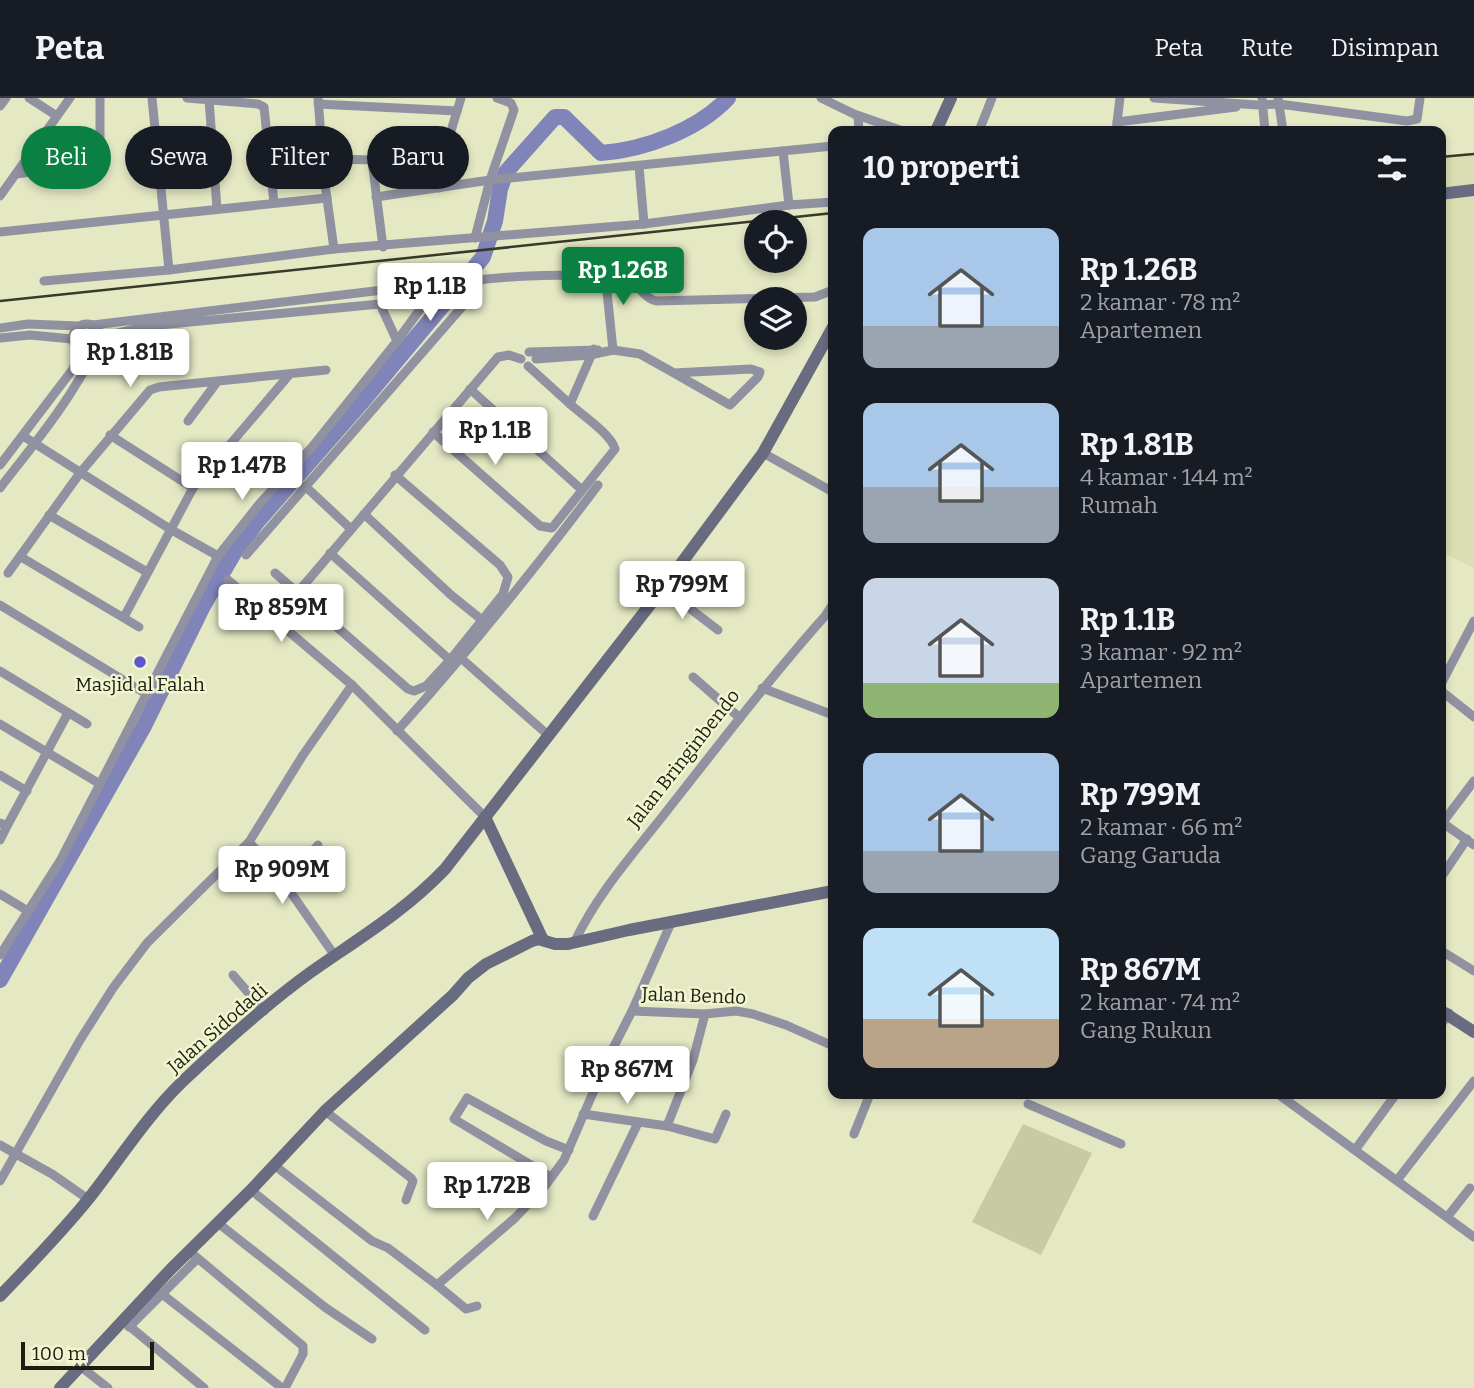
<!DOCTYPE html>
<html lang="id">
<head>
<meta charset="utf-8">
<style>
  body { margin:0; font-family:Bitter,serif; background:#20242c; color:#f1f3f6; height:100vh; display:flex; flex-direction:column; font-size:26px; white-space:nowrap }
  * { box-sizing:border-box; margin:0 }
  p { font-size:23px; color:#9ea1a6 }
  .icon { flex:none; width:38px; height:38px; fill:none; stroke:currentColor; stroke-width:2; stroke-linecap:round; stroke-linejoin:round }
  .map { position:relative; flex:1; overflow:hidden }
  .sheet { position:absolute; left:828px; top:28px; width:618px; height:973px; display:flex; flex-direction:column; background:#171b24; border-radius:14px; box-shadow:0 4px 10px #0003 }
  .sheet>* { flex:none }
  .guide { position:absolute; left:21px; top:28px; width:665px; height:63px; display:flex; gap:14px }
  .buttons { position:absolute; left:744px; top:112px; display:grid; gap:14px }
  .buttons a { display:grid; place-items:center; width:63px; height:63px; border-radius:50%; background:#171b24; box-shadow:0 4px 10px #0003; font-size:35px }
  .scale { position:absolute; left:21px; bottom:18px; width:133px; box-sizing:border-box; padding-left:7px; border:4px solid #1c1d10; border-top:0; font-size:19px; line-height:24px; white-space:nowrap; color:#1c1d10; -webkit-text-stroke:5px #f1f5d0; paint-order:stroke }
  .price { position:absolute; translate:-50% -60px; padding:0 16px; border-radius:7px; background:#fff; color:#222; font-size:23px; line-height:46px; filter:drop-shadow(0 2px 4px #0008) }
  .price::after { content:''; position:absolute; left:50%; top:42px; width:21px; height:16px; margin-left:-10px; background:inherit; clip-path:polygon(0 0,100% 0,50% 100%) }
  .price.on { background:#0b8043; color:#fff }
  ul { padding:0; list-style:none }
  li { display:flex; align-items:center; gap:21px; height:175px; padding:0 35px }
  li span { display:grid; place-items:center; flex:none; width:196px; height:140px; border-radius:14px; color:#555 }
  li>.icon { margin-inline-start:auto }
  span .icon { width:84px; height:84px; fill:#fffc; stroke-width:1 }
  li b { font-size:30px }
  h2 { display:flex; justify-content:space-between; align-items:center; height:84px; padding:0 35px; font-size:30px }
  .chip { padding:0 24px; border-radius:32px; background:#171b24; box-shadow:0 4px 10px #0003; font-size:24px; line-height:63px }
  .chip.on { background:#0b8043; color:#fff }
  header { display:flex; align-items:center; gap:42px; box-sizing:border-box; height:98px; padding:0 35px; background:#171b24; border-bottom:2px solid #363941 }
  header strong { font-size:33px }
  nav { display:flex; gap:38px; margin-inline-start:auto; font-size:24px }
  .map>svg:first-child { display:block }
  .built { fill:#dadeb2 }
  .green { fill:#c7cba3 }
  .lines { fill:none; stroke-linecap:round; stroke-linejoin:round }
  .river { stroke:#8084b9; stroke-width:16 }
  .street { stroke:#9192a1; stroke-width:9 }
  .secondary { stroke:#696b80; stroke-width:12 }
  .rail { stroke:#383a29; stroke-width:2.5 }
  .poi-dot { fill:#5d56ce; stroke:#f1f5d0; stroke-width:2.5 }
  .labels { text-anchor:middle; stroke-width:5; stroke-linejoin:round; paint-order:stroke }
  .poi-label { font-size:19px; fill:#1c1d10; stroke:#f1f5d0 }
  .street-label { font-size:19px; fill:#1c1d10; stroke:#f1f5d0 }
</style>
</head>
<body>
<header>
<strong>Peta</strong>
<nav><a>Peta</a><a>Rute</a><a>Disimpan</a></nav>
</header>
<div class="map">
<svg width="1474" height="1290" viewBox="0 0 1474 1290">
  <rect width="100%" height="100%" fill="#e4e8c3"/>
  <path class="built" d="M 1474,56 L 1474,470 L 1440,453 L 1440,60 Z"/>
  <path class="green" d="M 1023,1026 L 1092,1055 L 1041,1157 L 972,1124 Z"/>
  <g class="lines">
    <path class="river" d="M 0,882 L 144,628 L 203,508 L 234,455 L 257,424 L 361,305 L 483,159 L 495,123 L 500,91 L 506,74 L 555,19 L 564,19 L 601,55 C 644,52 698,32 728,0"/>
    <g class="street">
      <path d="M 29,0 L 57,18"/>
      <path d="M 152,0 L 169,172"/>
      <path d="M 187,0 L 258,6 L 264,9 L 274,105"/>
      <path d="M 318,0 L 324,79 L 334,151"/>
      <path d="M 821,0 L 854,16 L 903,33"/>
      <path d="M 1154,0 L 1258,7 L 1279,6 L 1407,23 L 1417,21 L 1420,0"/>
      <path d="M 1262,0 L 1265,33"/>
      <path d="M 1278,0 L 1283,33"/>
      <path d="M 209,1 L 217,111"/>
      <path d="M 318,6 L 457,13"/>
      <path d="M 0,8 L 6,0"/>
      <path d="M 858,18 L 859,33"/>
      <path d="M 1117,24 L 1236,9"/>
      <path d="M 979,33 L 992,0"/>
      <path d="M 1116,33 L 1120,0"/>
      <path d="M 783,53 L 789,107"/>
      <path d="M 323,61 L 439,63"/>
      <path d="M 372,63 L 383,149"/>
      <path d="M 639,68 L 644,126"/>
      <path d="M 16,76 L 100,65 L 100,0"/>
      <path d="M 439,90 L 439,63 L 447,46 L 461,0"/>
      <path d="M 0,98 L 70,0"/>
      <path d="M 376,99 L 490,82 L 833,48"/>
      <path d="M 0,134 L 327,100"/>
      <path d="M 475,140 L 490,82 L 514,12 L 511,5 L 497,0"/>
      <path d="M 603,179 L 606,184 L 613,252"/>
      <path d="M 44,183 L 169,172 L 334,151 L 644,126 L 789,107 L 833,104"/>
      <path d="M 427,192 C 465,178 593,171 631,185 C 641,189 644,200 656,203 L 815,199 L 833,192"/>
      <circle cx="87" cy="240" r="14"/>
      <path d="M 93,227 L 408,189 L 427,192 L 417,199 L 380,206 L 148,228 L 101,239"/>
      <path d="M 0,230 L 28,226 L 78,228"/>
      <path d="M 0,240 L 30,237 L 72,241"/>
      <path d="M 397,243 L 437,188"/>
      <path d="M 529,254 L 598,252"/>
      <path d="M 536,261 L 590,257 L 613,252 L 640,256 L 674,275 L 751,271 L 760,274 L 758,279 L 730,307 L 674,275"/>
      <path d="M 528,268 L 570,306"/>
      <path d="M 470,291 L 582,392"/>
      <path d="M 188,323 L 217,284"/>
      <path d="M 433,334 L 540,428 L 552,430 L 615,351 C 611,336 582,317 570,306 L 594,251"/>
      <path d="M 110,337 L 193,390"/>
      <path d="M 23,338 L 170,431 L 218,458 L 260,405 L 312,349 L 397,243 L 380,206"/>
      <path d="M 763,355 L 833,394"/>
      <path d="M 0,367 L 73,271 L 80,253"/>
      <path d="M 305,388 L 351,431"/>
      <path d="M 0,390 C 34,346 71,302 95,252"/>
      <path d="M 364,416 L 451,497 L 482,522"/>
      <path d="M 49,417 L 147,474"/>
      <path d="M 330,455 L 450,562 L 503,496 L 508,479 L 500,467 L 395,377"/>
      <path d="M 246,457 L 475,194 L 479,183"/>
      <path d="M 21,459 L 139,529"/>
      <path d="M 8,475 L 80,375 L 150,292 L 159,289 L 326,272"/>
      <path d="M 275,475 L 408,591 L 414,593 L 426,588 L 450,562"/>
      <path d="M 228,482 L 352,587 L 485,719"/>
      <path d="M 663,490 L 718,532"/>
      <path d="M 298,494 L 498,259 L 509,257 L 521,261"/>
      <path d="M 0,507 L 148,597"/>
      <path d="M 124,519 L 193,390 L 289,277"/>
      <path d="M 462,561 L 548,637"/>
      <path d="M 0,573 L 87,626"/>
      <path d="M 693,579 L 740,620"/>
      <path d="M 1440,588 L 1474,523"/>
      <path d="M 762,590 L 833,617"/>
      <path d="M 1440,592 L 1474,619"/>
      <path d="M 0,626 L 100,686"/>
      <path d="M 397,633 C 468,554 534,472 598,387"/>
      <path d="M 0,677 L 27,693"/>
      <path d="M 1440,723 L 1474,747"/>
      <path d="M 1443,724 L 1474,683"/>
      <path d="M 0,725 L 7,728 L 68,615"/>
      <path d="M 0,742 L 7,728"/>
      <path d="M 249,744 L 278,776 L 335,858"/>
      <path d="M 1440,781 L 1467,741"/>
      <path d="M 284,785 L 318,747"/>
      <path d="M 0,796 L 28,813"/>
      <path d="M 574,845 C 597,796 633,756 666,714 C 718,648 769,581 825,518 L 833,506"/>
      <path d="M 1440,852 L 1474,873"/>
      <path d="M 0,857 L 60,763 L 218,458"/>
      <path d="M 233,877 L 264,913"/>
      <path d="M 632,913 L 705,916 L 736,913 L 753,916 L 786,927 L 833,948"/>
      <path d="M 1440,928 L 1449,915"/>
      <path d="M 1278,996 L 1474,1139"/>
      <path d="M 1028,1006 L 1121,1046"/>
      <path d="M 325,1013 L 411,1080 L 413,1083 L 406,1102"/>
      <path d="M 583,1016 L 667,1028 L 715,1041 L 726,1016"/>
      <path d="M 667,1028 L 693,962 L 705,916"/>
      <path d="M 854,1036 L 870,996"/>
      <path d="M 0,1047 L 52,1076 L 88,1101"/>
      <path d="M 1355,1052 L 1396,996"/>
      <path d="M 274,1067 L 372,1143 L 388,1150 L 437,1187 L 515,1120 L 545,1088 L 564,1062 L 608,960 L 632,913 L 671,825"/>
      <path d="M 551,1079 L 454,1021 L 467,1000 L 546,1043 L 569,1052"/>
      <path d="M 1398,1081 L 1474,983"/>
      <path d="M 0,1083 L 80,942 L 113,890 L 147,845 L 249,744 L 303,657 L 352,587"/>
      <path d="M 251,1092 L 425,1232"/>
      <path d="M 593,1118 L 638,1025"/>
      <path d="M 1448,1118 L 1470,1090"/>
      <path d="M 218,1125 L 326,1210 L 372,1241"/>
      <path d="M 189,1153 L 303,1248 L 303,1256 L 285,1290"/>
      <path d="M 437,1187 L 466,1211 L 477,1208"/>
      <path d="M 162,1196 L 282,1290"/>
      <path d="M 122,1222 L 204,1290"/>
      <path d="M 129,1229 L 196,1162"/>
      <path d="M 80,1268 L 108,1290"/>
    </g>
    <g class="secondary">
      <path d="M 936,33 L 951,0"/>
      <path d="M 1440,96 L 1474,92"/>
      <path d="M 485,719 L 543,842"/>
      <path d="M 1440,912 L 1474,934"/>
      <path d="M 0,1198 C 30,1167 59,1137 86,1104 C 118,1064 145,1020 182,984 C 221,947 268,905 311,874 C 358,841 405,813 445,771 L 663,490 L 763,355 L 833,229"/>
      <path d="M 60,1290 L 171,1171 L 251,1092 L 325,1013 L 453,897 L 468,880 L 486,866 L 532,843 L 538,841 L 555,846 L 568,846 L 629,832 L 833,793"/>
    </g>
    <g class="rail">
      <path d="M 1440,59 L 1474,56"/>
      <path d="M 0,203 L 833,115"/>
    </g>
  </g>
  <circle class="poi-dot" cx="140" cy="564" r="7"/>
  <g class="labels">
    <g class="poi-label">
      <text x="140" y="593">Masjid al Falah</text>
    </g>
    <g class="street-label">
      <text transform="translate(683 660) rotate(-52)" y="7">Jalan Bringinbendo</text>
      <text transform="translate(694 897) rotate(2)" y="7">Jalan Bendo</text>
      <text transform="translate(217 930) rotate(-41)" y="7">Jalan Sidodadi</text>
    </g>
  </g>
</svg>
<div class="buttons">
<a><svg class="icon" aria-label="locate" viewBox="0 0 24 24"><circle cx="12" cy="12" r="6"/><path d="M12 2v4M12 18v4M2 12h4M18 12h4"/></svg></a>
<a><svg class="icon" aria-label="layers" viewBox="0 0 24 24"><path d="M12 4l9 5-9 5-9-5zM3 14l9 5 9-5"/></svg></a>
</div>
<div class="scale">100 m</div>
<b class="price on" style="left:623px;top:209px">Rp 1.26B</b>
<b class="price" style="left:430px;top:225px">Rp 1.1B</b>
<b class="price" style="left:130px;top:291px">Rp 1.81B</b>
<b class="price" style="left:495px;top:369px">Rp 1.1B</b>
<b class="price" style="left:242px;top:404px">Rp 1.47B</b>
<b class="price" style="left:682px;top:523px">Rp 799M</b>
<b class="price" style="left:281px;top:546px">Rp 859M</b>
<b class="price" style="left:282px;top:808px">Rp 909M</b>
<b class="price" style="left:627px;top:1008px">Rp 867M</b>
<b class="price" style="left:487px;top:1124px">Rp 1.72B</b>
<div class="guide">
<a class="chip on">Beli</a>
<a class="chip">Sewa</a>
<a class="chip">Filter</a>
<a class="chip">Baru</a>
</div>
<section class="sheet">
<h2>10 properti<svg class="icon" aria-label="filters" viewBox="0 0 24 24"><path d="M4 7h16M4 17h16"/><circle cx="9" cy="7" r="2"/><circle cx="15" cy="17" r="2"/></svg></h2>
<ul>
<li><span style="background:linear-gradient(#a9c7e8 70%,#9aa5b1 0)"><svg class="icon" aria-label="home" viewBox="0 0 24 24"><path d="M3 11l9-7 9 7M6 9v11h12V9"/></svg></span><div><b>Rp 1.26B</b><p>2 kamar · 78 m²</p><p>Apartemen</p></div></li>
<li><span style="background:linear-gradient(#a9c7e8 60%,#9aa5b1 0)"><svg class="icon" aria-label="home" viewBox="0 0 24 24"><path d="M3 11l9-7 9 7M6 9v11h12V9"/></svg></span><div><b>Rp 1.81B</b><p>4 kamar · 144 m²</p><p>Rumah</p></div></li>
<li><span style="background:linear-gradient(#c9d6e8 75%,#8fb573 0)"><svg class="icon" aria-label="home" viewBox="0 0 24 24"><path d="M3 11l9-7 9 7M6 9v11h12V9"/></svg></span><div><b>Rp 1.1B</b><p>3 kamar · 92 m²</p><p>Apartemen</p></div></li>
<li><span style="background:linear-gradient(#a9c7e8 70%,#9aa5b1 0)"><svg class="icon" aria-label="home" viewBox="0 0 24 24"><path d="M3 11l9-7 9 7M6 9v11h12V9"/></svg></span><div><b>Rp 799M</b><p>2 kamar · 66 m²</p><p>Gang Garuda</p></div></li>
<li><span style="background:linear-gradient(#bfe0f5 65%,#b9a48a 0)"><svg class="icon" aria-label="home" viewBox="0 0 24 24"><path d="M3 11l9-7 9 7M6 9v11h12V9"/></svg></span><div><b>Rp 867M</b><p>2 kamar · 74 m²</p><p>Gang Rukun</p></div></li>
</ul>
</section>
</div>
</body>
</html>
